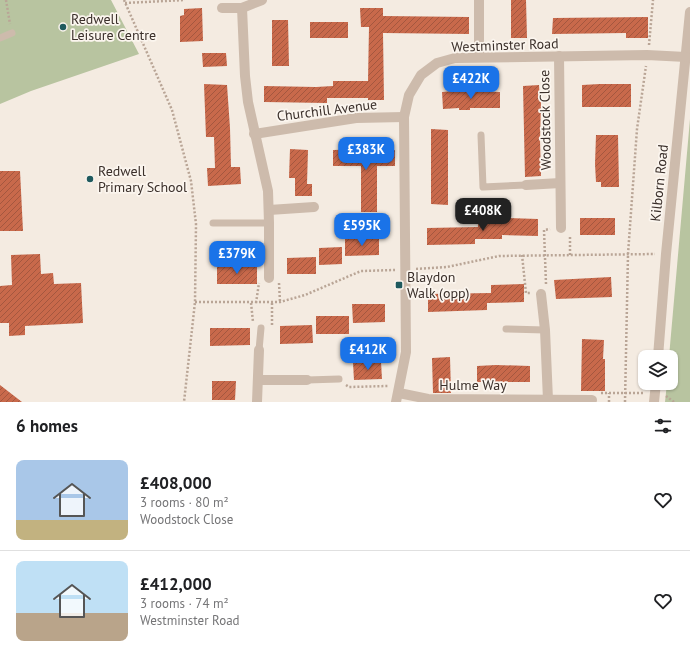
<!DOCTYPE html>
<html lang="en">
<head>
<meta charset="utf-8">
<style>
  body { margin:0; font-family:"PT Sans",sans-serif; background:#f6f6f6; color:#202124; height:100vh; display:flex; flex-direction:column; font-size:15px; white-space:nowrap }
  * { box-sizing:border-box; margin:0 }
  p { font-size:13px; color:#757577 }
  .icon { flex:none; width:22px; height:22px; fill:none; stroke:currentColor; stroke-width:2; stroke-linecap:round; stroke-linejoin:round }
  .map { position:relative; height:402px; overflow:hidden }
  .details { display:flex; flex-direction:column; background:#fff; flex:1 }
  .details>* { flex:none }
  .buttons { position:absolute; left:638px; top:350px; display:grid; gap:8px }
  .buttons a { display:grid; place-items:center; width:40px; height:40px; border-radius:8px; background:#fff; box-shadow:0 1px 3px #0004; font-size:20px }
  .price { position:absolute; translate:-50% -34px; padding:0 9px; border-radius:8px; background:#1a73e8; color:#fff; font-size:13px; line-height:26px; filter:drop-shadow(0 1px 2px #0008) }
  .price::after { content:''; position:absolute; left:50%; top:24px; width:12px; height:9px; margin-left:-6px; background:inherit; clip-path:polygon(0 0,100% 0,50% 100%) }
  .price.current { background:#222; color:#fff }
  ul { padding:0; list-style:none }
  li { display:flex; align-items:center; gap:12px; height:100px; padding:0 16px }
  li+li { border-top:1px solid #e0e0e0 }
  li span { display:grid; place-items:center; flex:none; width:112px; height:80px; border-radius:8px; color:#555 }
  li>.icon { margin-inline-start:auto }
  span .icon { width:48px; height:48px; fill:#fffc; stroke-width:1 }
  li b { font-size:17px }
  h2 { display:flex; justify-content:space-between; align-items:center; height:48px; padding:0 16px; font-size:17px }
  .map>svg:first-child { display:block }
  .green { fill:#b8c4a0 }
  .building { fill:url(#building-hatch) }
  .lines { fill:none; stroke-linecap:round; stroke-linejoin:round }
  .path { stroke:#b9a596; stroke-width:2.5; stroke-dasharray:2 2; stroke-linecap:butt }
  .lane { stroke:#cdbbac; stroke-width:7 }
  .street { stroke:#cdbbac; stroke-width:10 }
  .poi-dot { fill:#1f5a5e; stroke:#fbf5ee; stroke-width:1.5 }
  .labels { text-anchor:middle; stroke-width:3.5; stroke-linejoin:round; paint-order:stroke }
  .poi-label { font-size:14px; fill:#3b302b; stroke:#fbf5ee; text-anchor:start }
  .street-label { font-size:14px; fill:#3b302b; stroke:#fbf5ee }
</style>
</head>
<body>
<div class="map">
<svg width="690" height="402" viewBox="0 0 690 402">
  <defs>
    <pattern id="building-hatch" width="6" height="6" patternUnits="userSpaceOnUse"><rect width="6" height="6" fill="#c8694b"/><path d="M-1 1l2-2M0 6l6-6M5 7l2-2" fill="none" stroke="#a4573f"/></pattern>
  </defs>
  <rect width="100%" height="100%" fill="#f4ebe1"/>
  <g class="green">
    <path d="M 0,0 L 111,0 L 139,54 L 31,91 L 0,104 Z"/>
    <path d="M 690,119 L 690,402 L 665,402 L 667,383 L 671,383 L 671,357 L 669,357 Z"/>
  </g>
  <g class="building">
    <path d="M 511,0 L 526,0 L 527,38 L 511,38 Z"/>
    <path d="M 202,8 L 203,41 L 180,42 L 180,16 L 184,15 L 184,9 Z"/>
    <path d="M 360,8 L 383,8 L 383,16 L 469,17 L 469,34 L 383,33 L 384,100 L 368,100 L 368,98 L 327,98 L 327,103 L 264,102 L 264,86 L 316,87 L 333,86 L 333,81 L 368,81 L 369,27 L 361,27 Z"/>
    <path d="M 648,17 L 648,38 L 626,38 L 626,33 L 552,34 L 553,18 Z"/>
    <path d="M 272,20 L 288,20 L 289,66 L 272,66 Z"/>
    <rect x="310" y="22" width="38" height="16"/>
    <path d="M 202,53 L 226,53 L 227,66 L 203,67 Z"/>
    <path d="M 204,84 L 227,85 L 230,128 L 231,167 L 240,167 L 241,184 L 208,186 L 207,168 L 215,168 L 214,137 L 206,137 Z"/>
    <path d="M 600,84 L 631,84 L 631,107 L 582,107 L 582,85 Z"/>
    <path d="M 539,85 L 540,102 L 541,102 L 540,140 L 541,176 L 525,177 L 523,86 Z"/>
    <path d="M 454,91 L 500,92 L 500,108 L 470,108 L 470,110 L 459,110 L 459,108 L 443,109 L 442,92 Z"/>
    <path d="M 431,129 L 448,130 L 448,205 L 431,204 Z"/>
    <path d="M 596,135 L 618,135 L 619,187 L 601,187 L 601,182 L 596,182 L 595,164 Z"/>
    <path d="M 290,149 L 308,150 L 307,184 L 312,184 L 312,196 L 295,196 L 295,178 L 289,178 Z"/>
    <path d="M 368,149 L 395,150 L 395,166 L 377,166 L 377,212 L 361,212 L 361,166 L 333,166 L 333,150 Z"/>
    <path d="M 0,171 L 20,171 L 23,231 L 0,231 Z"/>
    <path d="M 505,218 L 538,219 L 538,236 L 502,235 L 502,239 L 475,239 L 475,244 L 427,245 L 427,228 L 478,227 L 478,222 L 505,221 Z"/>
    <rect x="580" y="218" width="35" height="17"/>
    <path d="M 379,238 L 379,255 L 345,256 L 345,239 Z"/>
    <path d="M 342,247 L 342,264 L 319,265 L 319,248 Z"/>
    <path d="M 40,254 L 41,274 L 53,273 L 54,284 L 81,283 L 83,323 L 25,326 L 25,335 L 9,336 L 9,323 L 0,323 L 0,286 L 12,285 L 11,255 Z"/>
    <path d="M 316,257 L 316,274 L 287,274 L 287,258 Z"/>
    <rect x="217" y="266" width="40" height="18"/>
    <path d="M 611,277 L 612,297 L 556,299 L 554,280 Z"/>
    <path d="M 524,284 L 524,302 L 487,303 L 487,310 L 428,312 L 428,294 L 491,293 L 491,285 Z"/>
    <path d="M 352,304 L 385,304 L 385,322 L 353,323 Z"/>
    <rect x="316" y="316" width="33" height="18"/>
    <path d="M 312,325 L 313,343 L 280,344 L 280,326 Z"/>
    <path d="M 210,328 L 250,328 L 250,345 L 210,346 Z"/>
    <path d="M 582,339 L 604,340 L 603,359 L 605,359 L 605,391 L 581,391 Z"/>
    <path d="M 450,357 L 451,393 L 433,393 L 432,358 Z"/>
    <path d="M 381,362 L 382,379 L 354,380 L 353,363 Z"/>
    <path d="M 496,365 L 530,366 L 530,382 L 477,382 L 477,366 Z"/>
    <path d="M 212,381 L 236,381 L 235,400 L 212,400 Z"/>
    <path d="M 0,385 L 22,402 L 0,402 Z"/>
  </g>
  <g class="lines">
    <g class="path">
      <path d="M 6,0 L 10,24"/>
      <path d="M 124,0 L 172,110 L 191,181 L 196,224 L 195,302 L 184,402"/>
      <path d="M 125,3 L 185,0"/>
      <path d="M 649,45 L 653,0"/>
      <path d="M 522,255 L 526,293 L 531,293"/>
      <path d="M 570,255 L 570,236"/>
      <path d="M 416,269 L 447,267 L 499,256 L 655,254"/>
      <path d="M 279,283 L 280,302"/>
      <path d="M 546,284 L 544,230 L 550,229"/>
      <path d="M 195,302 L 280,302 L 305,295 L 361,271 L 395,270"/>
      <path d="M 251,303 L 253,322"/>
      <path d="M 256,303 L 259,283"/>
      <path d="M 272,303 L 272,327"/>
      <path d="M 346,385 L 349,387 L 388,386"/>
      <path d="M 601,393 L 644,393"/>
      <path d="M 666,396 L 674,402"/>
      <path d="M 609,402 L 609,393"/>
      <path d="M 625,402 L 628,254 L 637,129 L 646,66"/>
    </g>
    <g class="lane">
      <path d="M 0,38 L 12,33"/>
      <path d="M 481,135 L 483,187 L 526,185"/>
      <path d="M 213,223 L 269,223"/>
      <path d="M 506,329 L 545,330"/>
      <path d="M 259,350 L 261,328"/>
      <path d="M 307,380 L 339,379"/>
    </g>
    <g class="street">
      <path d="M 262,0 L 242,8 L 245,76 L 248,102 L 268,191 L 269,223 L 269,278"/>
      <path d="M 479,0 L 479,57"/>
      <path d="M 222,8 L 242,8"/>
      <path d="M 559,56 L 561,228"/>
      <path d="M 254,134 L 356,118 L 404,117"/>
      <path d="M 526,185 L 560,183"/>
      <path d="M 269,210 L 314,207"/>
      <path d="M 541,294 L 545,330 L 548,400"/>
      <path d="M 658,357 L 666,254 L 690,12"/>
      <path d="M 258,380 L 307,380"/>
      <path d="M 399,393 L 428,399 L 592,400"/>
      <path d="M 257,402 L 259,350"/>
      <path d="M 396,402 L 406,352 L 404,117 L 409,95 L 421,75 L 437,63 L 455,58 L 647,55 L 686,57"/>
      <path d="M 654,402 L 656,383"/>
    </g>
  </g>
  <g class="poi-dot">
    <circle cx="63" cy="27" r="4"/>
    <circle cx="90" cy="179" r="4"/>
    <rect x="395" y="281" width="8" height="8" rx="2"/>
  </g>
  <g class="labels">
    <g class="poi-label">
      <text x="71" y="24">Redwell<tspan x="71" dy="16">Leisure Centre</tspan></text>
      <text x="98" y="176">Redwell<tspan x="98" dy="16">Primary School</tspan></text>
      <text x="407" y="282">Blaydon<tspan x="407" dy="16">Walk (opp)</tspan></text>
    </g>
    <g class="street-label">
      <text transform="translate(505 45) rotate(-2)" y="5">Westminster Road</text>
      <text transform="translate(327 110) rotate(-7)" y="5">Churchill Avenue</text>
      <text transform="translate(545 120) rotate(-91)" y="5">Woodstock Close</text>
      <text transform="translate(659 183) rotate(-84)" y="5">Kilborn Road</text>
      <text x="473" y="390">Hulme Way</text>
    </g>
  </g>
</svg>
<div class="buttons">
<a><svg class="icon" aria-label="layers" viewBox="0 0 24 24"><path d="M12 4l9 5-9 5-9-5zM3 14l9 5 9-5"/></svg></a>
</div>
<b class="price" style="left:471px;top:100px">£422K</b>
<b class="price" style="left:366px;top:171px">£383K</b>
<b class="price current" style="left:483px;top:232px">£408K</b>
<b class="price" style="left:362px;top:247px">£595K</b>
<b class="price" style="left:237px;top:275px">£379K</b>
<b class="price" style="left:368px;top:371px">£412K</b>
</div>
<section class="details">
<h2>6 homes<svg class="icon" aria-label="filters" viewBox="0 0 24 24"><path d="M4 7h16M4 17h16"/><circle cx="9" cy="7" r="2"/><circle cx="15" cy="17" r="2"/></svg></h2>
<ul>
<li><span style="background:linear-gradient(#a9c7e8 75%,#c2b280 0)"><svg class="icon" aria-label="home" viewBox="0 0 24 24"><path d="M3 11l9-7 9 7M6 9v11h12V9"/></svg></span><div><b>£408,000</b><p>3 rooms · 80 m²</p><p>Woodstock Close</p></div><svg class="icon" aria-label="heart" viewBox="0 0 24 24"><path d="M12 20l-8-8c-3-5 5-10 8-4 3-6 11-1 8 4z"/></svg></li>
<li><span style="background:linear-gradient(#bfe0f5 65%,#b9a48a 0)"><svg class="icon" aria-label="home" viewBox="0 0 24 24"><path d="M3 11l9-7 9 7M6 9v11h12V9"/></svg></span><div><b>£412,000</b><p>3 rooms · 74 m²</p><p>Westminster Road</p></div><svg class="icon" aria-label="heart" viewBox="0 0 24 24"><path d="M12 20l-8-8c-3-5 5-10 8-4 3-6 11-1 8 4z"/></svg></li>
</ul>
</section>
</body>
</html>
